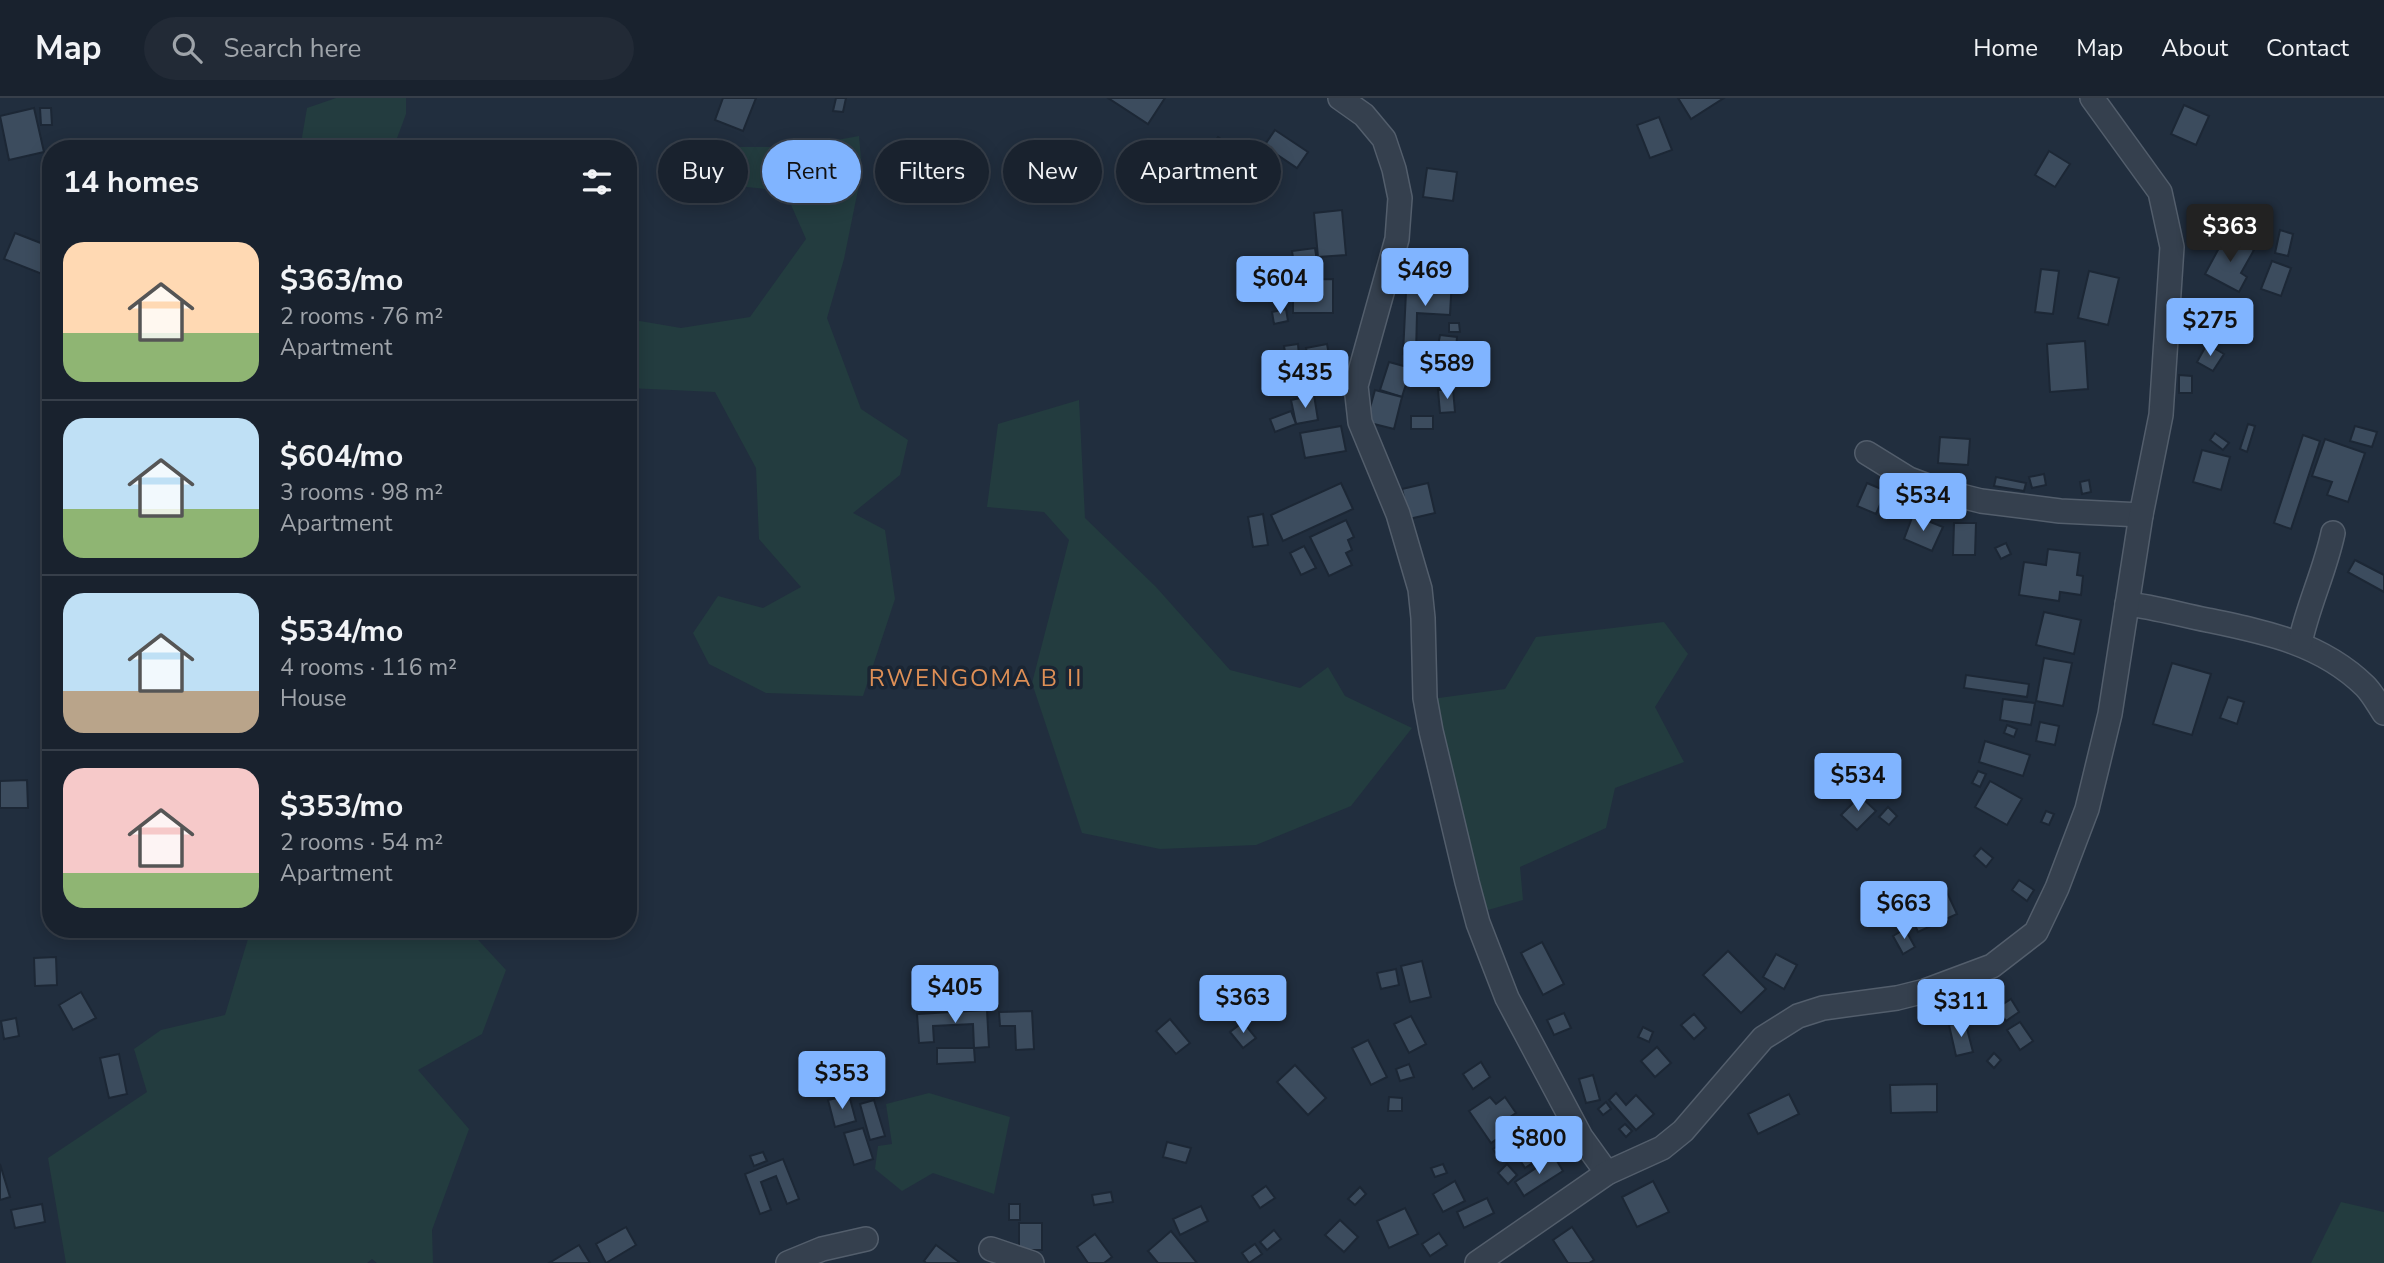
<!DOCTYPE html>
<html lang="en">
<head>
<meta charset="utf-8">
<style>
  body { margin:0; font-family:"Nunito Sans",sans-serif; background:#222a36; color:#f1f3f6; height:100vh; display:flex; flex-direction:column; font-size:26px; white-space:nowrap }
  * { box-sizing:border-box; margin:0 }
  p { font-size:23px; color:#9fa4aa }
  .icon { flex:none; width:38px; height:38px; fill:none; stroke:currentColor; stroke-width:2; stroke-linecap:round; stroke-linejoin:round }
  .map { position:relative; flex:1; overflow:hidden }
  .panel { position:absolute; left:42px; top:42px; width:595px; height:798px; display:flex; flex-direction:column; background:#19222e; border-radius:28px; box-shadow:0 4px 18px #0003,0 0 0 2px #373f4a }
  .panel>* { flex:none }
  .banner { position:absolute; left:658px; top:42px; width:665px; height:63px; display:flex; gap:14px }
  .price { position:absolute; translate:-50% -60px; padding:0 16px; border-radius:7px; background:#80b4ff; color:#111; font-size:23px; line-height:46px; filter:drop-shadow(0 2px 4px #0008) }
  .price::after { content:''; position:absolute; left:50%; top:42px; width:21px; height:16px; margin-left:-10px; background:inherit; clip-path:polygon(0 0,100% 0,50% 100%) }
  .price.current { background:#222; color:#fff }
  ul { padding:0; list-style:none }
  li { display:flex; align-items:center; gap:21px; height:175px; padding:0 21px }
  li+li { border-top:2px solid #373f4a }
  li span { display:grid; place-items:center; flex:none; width:196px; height:140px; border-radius:21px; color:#555 }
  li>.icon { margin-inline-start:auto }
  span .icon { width:84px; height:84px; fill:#fffc; stroke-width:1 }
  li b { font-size:30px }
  h2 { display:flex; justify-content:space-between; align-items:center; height:84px; padding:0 21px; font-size:30px }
  .tag { padding:0 24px; border-radius:32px; background:#19222e; box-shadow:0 4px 18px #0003,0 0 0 2px #373f4a; font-size:24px; line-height:63px }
  .tag.current { background:#80b4ff; color:#111 }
  header { display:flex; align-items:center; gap:42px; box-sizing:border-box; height:98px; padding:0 35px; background:#19222e; border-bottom:2px solid #373f4a }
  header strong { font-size:33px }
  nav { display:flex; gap:38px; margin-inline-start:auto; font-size:24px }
  .search { width:490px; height:63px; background:#222a36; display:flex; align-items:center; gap:18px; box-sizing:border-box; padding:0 24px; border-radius:38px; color:#9fa4aa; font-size:26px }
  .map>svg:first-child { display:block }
  .green { fill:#233c3f }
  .building { fill:#3c4c5e; stroke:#1c2735; stroke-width:2 }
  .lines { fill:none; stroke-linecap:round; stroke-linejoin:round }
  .street-casing { stroke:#535e6c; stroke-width:26 }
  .street { stroke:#35404e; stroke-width:23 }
  .labels { text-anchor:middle; stroke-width:7; stroke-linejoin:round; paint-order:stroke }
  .quarter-label { font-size:24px; letter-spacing:2px; fill:#de8f56; stroke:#1a2533 }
</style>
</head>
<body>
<header>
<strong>Map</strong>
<div class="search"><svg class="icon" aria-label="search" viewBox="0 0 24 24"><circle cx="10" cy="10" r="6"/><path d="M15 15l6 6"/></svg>Search here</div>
<nav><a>Home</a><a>Map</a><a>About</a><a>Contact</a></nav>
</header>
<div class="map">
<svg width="2384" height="1165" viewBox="0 0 2384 1165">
  <rect width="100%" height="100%" fill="#212e3e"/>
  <g class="green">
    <path d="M 336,0 L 406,0 L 406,16 L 393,51 L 300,51 L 307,10 Z"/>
    <path d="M 859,38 L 862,72 L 844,161 L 827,220 L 861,311 L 908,342 L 900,377 L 853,415 L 885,432 L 895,501 L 863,598 L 766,595 L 709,566 L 693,535 L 718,498 L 763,510 L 801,489 L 759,441 L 756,370 L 715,294 L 628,290 L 628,221 L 681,230 L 750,219 L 806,141 L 785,93 L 697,84 L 698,53 L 719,49 L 798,49 Z"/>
    <path d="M 1079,302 L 1085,420 L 1156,489 L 1230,572 L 1300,590 L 1328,569 L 1345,598 L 1412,630 L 1351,708 L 1256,747 L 1160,751 L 1082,735 L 1032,585 L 1069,442 L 1044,414 L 987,409 L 998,326 Z"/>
    <path d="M 1664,524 L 1688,556 L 1655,609 L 1684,664 L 1615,690 L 1606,730 L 1520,769 L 1523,802 L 1467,818 L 1460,802 L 1426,627 L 1424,602 L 1505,591 L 1536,539 Z"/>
    <path d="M 251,831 L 468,831 L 506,872 L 482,936 L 418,972 L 469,1031 L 432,1132 L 433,1165 L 377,1165 L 372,1161 L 367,1165 L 66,1165 L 48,1060 L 147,994 L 134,951 L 161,932 L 225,917 Z"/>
    <path d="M 929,995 L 1010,1019 L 994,1096 L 933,1075 L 902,1093 L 875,1071 L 878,1048 L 892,1046 L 886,1006 Z"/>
    <path d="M 2341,1104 L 2384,1114 L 2384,1165 L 2311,1165 Z"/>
  </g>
  <g class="building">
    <path d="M 723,0 L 756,0 L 743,33 L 715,22 Z"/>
    <path d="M 836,0 L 846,0 L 843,14 L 833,13 Z"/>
    <path d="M 1108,0 L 1165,0 L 1148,26 Z"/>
    <path d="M 1678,0 L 1724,0 L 1691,21 Z"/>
    <path d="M 2184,7 L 2209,18 L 2196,47 L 2171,36 Z"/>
    <path d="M 34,10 L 44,54 L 9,62 L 0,18 Z"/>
    <path d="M 40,10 L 51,10 L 52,27 L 41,27 Z"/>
    <path d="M 1659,19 L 1672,52 L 1650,60 L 1637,27 Z"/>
    <path d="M 1275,32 L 1308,54 L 1297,70 L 1264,48 Z"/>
    <path d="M 1218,39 L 1236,51 L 1223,71 L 1204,59 Z"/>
    <path d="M 1168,53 L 1190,71 L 1174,92 L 1152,74 Z"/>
    <path d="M 2049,53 L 2070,66 L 2055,89 L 2035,77 Z"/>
    <path d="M 1210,67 L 1219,80 L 1213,84 L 1204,72 Z"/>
    <path d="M 1427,70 L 1457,74 L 1453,103 L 1423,99 Z"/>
    <path d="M 1342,112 L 1346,157 L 1318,159 L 1314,115 Z"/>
    <path d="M 2280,132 L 2293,136 L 2288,158 L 2275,155 Z"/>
    <path d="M 15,135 L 51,149 L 51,155 L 42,176 L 4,161 Z"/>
    <path d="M 2226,137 L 2254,152 L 2241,175 L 2247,179 L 2239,194 L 2205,176 Z"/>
    <path d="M 1315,150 L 1318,170 L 1295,173 L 1292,153 Z"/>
    <path d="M 2272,163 L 2291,170 L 2281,198 L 2261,191 Z"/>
    <path d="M 2041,171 L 2059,173 L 2053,216 L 2035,214 Z"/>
    <path d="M 2089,173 L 2119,180 L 2108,227 L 2078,220 Z"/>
    <path d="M 1431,179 L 1452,180 L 1450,217 L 1417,215 L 1416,257 L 1403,256 L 1406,194 L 1416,195 L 1417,187 L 1430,188 Z"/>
    <path d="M 1333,181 L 1333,215 L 1293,215 L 1293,182 Z"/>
    <path d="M 2241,201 L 2251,202 L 2248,223 L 2238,222 Z"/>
    <path d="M 2223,209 L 2233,212 L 2230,221 L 2220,218 Z"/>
    <path d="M 1286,211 L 1288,223 L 1274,226 L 1272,214 Z"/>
    <path d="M 1449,225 L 1459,225 L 1460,234 L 1449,234 Z"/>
    <path d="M 1440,237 L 1457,239 L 1456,251 L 1438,248 Z"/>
    <path d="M 2085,243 L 2088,291 L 2050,294 L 2047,246 Z"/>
    <path d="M 1298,246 L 1299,258 L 1286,260 L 1284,248 Z"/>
    <path d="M 1327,246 L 1334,284 L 1313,288 L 1306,250 Z"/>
    <path d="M 2207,246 L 2224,256 L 2213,273 L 2197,264 Z"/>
    <path d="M 1389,264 L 1411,270 L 1402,299 L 1380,292 Z"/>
    <path d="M 1417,268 L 1444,274 L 1440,287 L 1414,281 Z"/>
    <path d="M 2179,277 L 2192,278 L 2192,295 L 2179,295 Z"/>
    <path d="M 1453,291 L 1455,314 L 1440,315 L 1438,292 Z"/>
    <path d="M 1375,292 L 1402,299 L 1394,331 L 1366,324 Z"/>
    <path d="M 1314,297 L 1318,322 L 1296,326 L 1291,302 Z"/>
    <path d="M 1291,313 L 1296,326 L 1275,334 L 1270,321 Z"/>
    <rect x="1411" y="318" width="22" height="13"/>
    <path d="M 2248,326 L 2255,328 L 2247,354 L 2240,351 Z"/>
    <path d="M 1341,328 L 1346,353 L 1305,360 L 1300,335 Z"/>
    <path d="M 2355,328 L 2377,334 L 2372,349 L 2350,343 Z"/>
    <path d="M 2215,335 L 2229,345 L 2223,352 L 2210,342 Z"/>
    <path d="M 2303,337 L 2320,343 L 2291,431 L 2274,425 Z"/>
    <path d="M 1940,339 L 1970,341 L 1968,367 L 1938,365 Z"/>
    <path d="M 2325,341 L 2365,355 L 2348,404 L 2327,397 L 2332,384 L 2312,378 Z"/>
    <path d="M 2202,352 L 2230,359 L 2221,392 L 2193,384 Z"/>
    <path d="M 2044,376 L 2046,387 L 2032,390 L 2029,379 Z"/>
    <path d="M 1996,379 L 2026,385 L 2024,393 L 1994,388 Z"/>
    <path d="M 2089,382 L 2091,394 L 2082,396 L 2080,384 Z"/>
    <path d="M 1341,385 L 1353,411 L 1283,443 L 1271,417 Z"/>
    <path d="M 1428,385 L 1435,415 L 1409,421 L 1402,391 Z"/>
    <path d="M 1867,385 L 1886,393 L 1876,416 L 1857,408 Z"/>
    <path d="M 1263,416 L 1268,447 L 1253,449 L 1248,419 Z"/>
    <path d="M 1913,417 L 1943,429 L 1932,453 L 1904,441 Z"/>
    <path d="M 1346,422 L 1354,439 L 1348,442 L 1352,452 L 1346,455 L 1352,467 L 1329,478 L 1310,439 Z"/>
    <path d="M 1954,425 L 1976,425 L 1975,457 L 1953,457 Z"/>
    <path d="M 2006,445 L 2011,456 L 2001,461 L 1995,450 Z"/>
    <path d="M 1304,448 L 1316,470 L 1301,477 L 1290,455 Z"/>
    <path d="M 2048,451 L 2080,455 L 2077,477 L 2083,478 L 2081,497 L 2060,494 L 2059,503 L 2019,497 L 2024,464 L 2046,467 Z"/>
    <path d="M 2355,462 L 2384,477 L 2384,494 L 2348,474 Z"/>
    <path d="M 2044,514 L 2081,522 L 2074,556 L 2036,547 Z"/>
    <path d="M 2044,560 L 2072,565 L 2063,608 L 2036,603 Z"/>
    <path d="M 2172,565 L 2211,576 L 2192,637 L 2153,626 Z"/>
    <path d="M 1966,577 L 2029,586 L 2027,599 L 1964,590 Z"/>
    <path d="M 2228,599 L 2244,604 L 2237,626 L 2220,620 Z"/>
    <path d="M 2003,601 L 2035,605 L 2031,627 L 2000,622 Z"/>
    <path d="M 2040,624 L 2059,628 L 2055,647 L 2036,643 Z"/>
    <path d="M 2007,627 L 2017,631 L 2014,639 L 2004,635 Z"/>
    <path d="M 1985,643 L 2030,657 L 2023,678 L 1979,664 Z"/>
    <path d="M 1978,673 L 1986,676 L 1980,689 L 1972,685 Z"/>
    <path d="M 27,682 L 28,710 L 0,710 L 0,683 Z"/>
    <path d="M 1990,683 L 2022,701 L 2007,727 L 1975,709 Z"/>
    <path d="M 1860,698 L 1876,713 L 1857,732 L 1841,717 Z"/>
    <path d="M 1888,709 L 1897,718 L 1889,727 L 1879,719 Z"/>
    <path d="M 2046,713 L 2054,716 L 2049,727 L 2041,724 Z"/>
    <path d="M 1981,750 L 1993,760 L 1986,769 L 1974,758 Z"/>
    <path d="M 2019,782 L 2034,792 L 2027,803 L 2012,792 Z"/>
    <path d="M 1945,790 L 1957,816 L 1918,834 L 1906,807 Z"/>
    <path d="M 186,831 L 205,831 L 195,841 Z"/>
    <path d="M 1905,831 L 1915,849 L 1903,856 L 1893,838 Z"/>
    <path d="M 1542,844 L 1564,886 L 1543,897 L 1521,855 Z"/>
    <path d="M 1728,853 L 1766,891 L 1741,915 L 1703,877 Z"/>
    <path d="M 1776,856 L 1797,867 L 1784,891 L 1763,879 Z"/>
    <path d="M 56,859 L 57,887 L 35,888 L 34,860 Z"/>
    <path d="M 1422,863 L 1431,899 L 1410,904 L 1401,868 Z"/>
    <path d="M 1396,871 L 1399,887 L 1381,891 L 1377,875 Z"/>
    <path d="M 81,894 L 96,920 L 73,932 L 59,907 Z"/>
    <path d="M 2011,901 L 2019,914 L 2006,923 L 1997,910 Z"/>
    <path d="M 987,912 L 989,949 L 974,950 L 973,926 L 933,928 L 934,944 L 919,945 L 917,916 Z"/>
    <path d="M 1032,913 L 1034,951 L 1016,952 L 1015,928 L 1000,928 L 999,914 Z"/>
    <path d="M 1564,915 L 1571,930 L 1554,937 L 1547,922 Z"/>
    <path d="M 1694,916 L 1706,930 L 1694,941 L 1681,927 Z"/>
    <path d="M 1411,918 L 1426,946 L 1409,955 L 1394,926 Z"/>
    <path d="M 16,920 L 19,938 L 4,941 L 1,923 Z"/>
    <path d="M 1170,921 L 1190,945 L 1176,956 L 1156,933 Z"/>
    <path d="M 1965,923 L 1973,954 L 1956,958 L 1949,927 Z"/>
    <path d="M 1243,924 L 1256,940 L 1243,950 L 1230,934 Z"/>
    <path d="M 2020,924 L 2033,943 L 2020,952 L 2007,932 Z"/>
    <path d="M 1643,929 L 1653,934 L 1649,944 L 1638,939 Z"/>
    <path d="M 1368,942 L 1387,979 L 1371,987 L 1352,950 Z"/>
    <path d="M 1657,949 L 1671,965 L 1655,979 L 1641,963 Z"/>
    <path d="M 937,950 L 974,950 L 975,964 L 937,966 Z"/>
    <path d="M 1994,955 L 2001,962 L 1994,970 L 1987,963 Z"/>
    <path d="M 119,956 L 127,996 L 109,1000 L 100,960 Z"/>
    <path d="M 1481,964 L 1490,979 L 1473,991 L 1463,976 Z"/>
    <path d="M 1409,966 L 1414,979 L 1400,983 L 1396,971 Z"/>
    <path d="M 1295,967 L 1326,1000 L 1308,1017 L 1277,984 Z"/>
    <path d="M 1593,977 L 1600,1002 L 1586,1005 L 1579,981 Z"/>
    <path d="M 1937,986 L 1937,1014 L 1891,1015 L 1890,987 Z"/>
    <path d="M 1616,995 L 1626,1007 L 1636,997 L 1654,1016 L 1636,1032 L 1609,1002 Z"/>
    <path d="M 1789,996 L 1799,1016 L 1758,1036 L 1748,1016 Z"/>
    <path d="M 849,997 L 856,1023 L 835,1029 L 828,1002 Z"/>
    <path d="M 1389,999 L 1402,1000 L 1402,1013 L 1388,1013 Z"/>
    <path d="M 1490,999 L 1496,1006 L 1505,999 L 1516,1015 L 1507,1021 L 1513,1030 L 1491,1045 L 1469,1013 Z"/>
    <path d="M 874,1002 L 885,1038 L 870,1042 L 860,1006 Z"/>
    <path d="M 1606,1004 L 1611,1011 L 1603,1017 L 1598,1011 Z"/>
    <path d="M 1625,1026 L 1632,1033 L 1626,1039 L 1619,1031 Z"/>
    <path d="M 1528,1028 L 1546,1056 L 1525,1070 L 1514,1053 L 1500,1062 L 1493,1051 Z"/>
    <path d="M 863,1030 L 873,1061 L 854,1067 L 844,1035 Z"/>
    <path d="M 1167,1044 L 1191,1050 L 1186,1065 L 1163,1059 Z"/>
    <path d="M 763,1054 L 767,1063 L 754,1068 L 750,1058 Z"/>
    <path d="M 1554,1058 L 1563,1073 L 1524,1098 L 1515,1084 Z"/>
    <path d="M 783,1061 L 799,1101 L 787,1106 L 776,1078 L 761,1084 L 771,1112 L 760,1116 L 745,1076 Z"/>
    <path d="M 0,1066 L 10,1099 L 0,1102 Z"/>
    <path d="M 1443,1066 L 1447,1075 L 1435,1079 L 1431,1070 Z"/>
    <path d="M 1507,1066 L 1517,1077 L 1508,1086 L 1498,1075 Z"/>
    <path d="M 1455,1083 L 1465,1103 L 1443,1114 L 1433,1096 Z"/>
    <path d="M 1653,1083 L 1669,1114 L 1637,1129 L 1622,1099 Z"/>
    <path d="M 1266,1088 L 1275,1100 L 1260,1110 L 1252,1098 Z"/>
    <path d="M 1360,1089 L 1366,1096 L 1355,1107 L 1348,1101 Z"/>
    <path d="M 1111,1094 L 1113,1104 L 1094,1107 L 1092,1097 Z"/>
    <path d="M 1487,1100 L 1494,1115 L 1464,1130 L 1457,1114 Z"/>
    <path d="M 42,1106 L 45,1124 L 15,1130 L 11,1112 Z"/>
    <rect x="1009" y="1106" width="11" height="16"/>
    <path d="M 1201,1108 L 1208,1123 L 1180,1137 L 1173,1121 Z"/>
    <path d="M 1405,1110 L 1418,1136 L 1389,1150 L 1377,1123 Z"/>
    <path d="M 1340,1122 L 1358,1139 L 1344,1154 L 1325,1137 Z"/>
    <rect x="1019" y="1125" width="23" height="27"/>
    <path d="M 626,1129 L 636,1147 L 606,1165 L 596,1146 Z"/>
    <path d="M 1572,1129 L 1594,1162 L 1589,1165 L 1568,1165 L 1553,1142 Z"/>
    <path d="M 1274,1132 L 1281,1141 L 1267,1152 L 1260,1144 Z"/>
    <path d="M 1171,1133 L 1197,1165 L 1158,1165 L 1148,1153 Z"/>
    <path d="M 1439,1135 L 1447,1147 L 1430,1158 L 1422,1146 Z"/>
    <path d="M 1095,1136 L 1112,1159 L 1104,1165 L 1088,1165 L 1077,1149 Z"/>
    <path d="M 1255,1146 L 1262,1156 L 1249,1165 L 1242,1155 Z"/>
    <path d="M 579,1147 L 590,1165 L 549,1165 Z"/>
    <path d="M 936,1147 L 959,1164 L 959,1165 L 926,1165 L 924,1163 Z"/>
  </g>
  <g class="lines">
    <g class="street-casing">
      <g id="street">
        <path d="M 1340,0 L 1364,17 L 1384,41 L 1394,71 L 1400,100 L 1397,141 L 1356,288 L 1360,324 L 1398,416 L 1420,491 L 1423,520 L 1425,600 L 1431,633 L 1467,784 L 1478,825 L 1507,900 L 1581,1039 L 1607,1075"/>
        <path d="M 1867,355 L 1909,381 L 1941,393 L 1981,403 L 2060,413 L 2141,417"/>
        <path d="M 2127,506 C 2155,509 2181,517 2207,522 C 2265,534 2321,545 2365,588 C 2372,595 2378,606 2384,615"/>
        <path d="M 2300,545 C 2308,507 2325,473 2333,435"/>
        <path d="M 991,1151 L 1032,1165"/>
        <path d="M 788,1165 L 822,1151 L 866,1141"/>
        <path d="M 1477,1165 L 1607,1075 L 1662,1050 L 1683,1033 L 1763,940 L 1798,918 L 1823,910 L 1897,900 L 1925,893 L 1992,868 L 2036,834 L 2057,790 L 2087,711 L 2110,616 L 2141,417 L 2161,317 L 2172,149 L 2160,94 L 2092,0"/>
      </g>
    </g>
    <use href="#street" class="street"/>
  </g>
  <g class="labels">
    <g class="quarter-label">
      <text x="976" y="588">RWENGOMA B II</text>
    </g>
  </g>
</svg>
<b class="price current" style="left:2230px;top:166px">$363</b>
<b class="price" style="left:1425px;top:210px">$469</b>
<b class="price" style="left:1280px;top:218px">$604</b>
<b class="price" style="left:2210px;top:260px">$275</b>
<b class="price" style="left:1447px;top:303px">$589</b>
<b class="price" style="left:1305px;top:312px">$435</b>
<b class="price" style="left:1923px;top:435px">$534</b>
<b class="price" style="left:1858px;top:715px">$534</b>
<b class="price" style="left:1904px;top:843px">$663</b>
<b class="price" style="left:955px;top:927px">$405</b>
<b class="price" style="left:1243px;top:937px">$363</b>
<b class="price" style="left:1961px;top:941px">$311</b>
<b class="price" style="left:842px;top:1013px">$353</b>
<b class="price" style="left:1539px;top:1078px">$800</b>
<div class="banner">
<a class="tag">Buy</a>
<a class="tag current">Rent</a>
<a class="tag">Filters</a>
<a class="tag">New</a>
<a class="tag">Apartment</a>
</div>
<section class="panel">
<h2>14 homes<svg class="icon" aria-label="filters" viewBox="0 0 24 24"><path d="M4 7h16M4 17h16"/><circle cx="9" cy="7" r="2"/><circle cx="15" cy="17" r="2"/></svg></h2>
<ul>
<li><span style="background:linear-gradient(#ffd9b3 65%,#8fb573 0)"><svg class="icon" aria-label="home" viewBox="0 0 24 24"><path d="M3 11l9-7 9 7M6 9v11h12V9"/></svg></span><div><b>$363/mo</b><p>2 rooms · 76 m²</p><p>Apartment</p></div></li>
<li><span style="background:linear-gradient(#bfe0f5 65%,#8fb573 0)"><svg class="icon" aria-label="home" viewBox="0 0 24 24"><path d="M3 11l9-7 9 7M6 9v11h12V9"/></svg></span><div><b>$604/mo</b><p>3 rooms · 98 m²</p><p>Apartment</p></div></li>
<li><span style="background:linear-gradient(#bfe0f5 70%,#b9a48a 0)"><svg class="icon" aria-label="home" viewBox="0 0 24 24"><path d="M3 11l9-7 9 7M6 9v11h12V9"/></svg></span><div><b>$534/mo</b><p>4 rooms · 116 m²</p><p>House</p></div></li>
<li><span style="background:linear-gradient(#f6c9c9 75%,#8fb573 0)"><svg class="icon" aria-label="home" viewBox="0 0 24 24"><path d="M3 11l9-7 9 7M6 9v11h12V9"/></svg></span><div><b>$353/mo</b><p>2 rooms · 54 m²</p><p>Apartment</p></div></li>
</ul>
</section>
</div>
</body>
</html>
